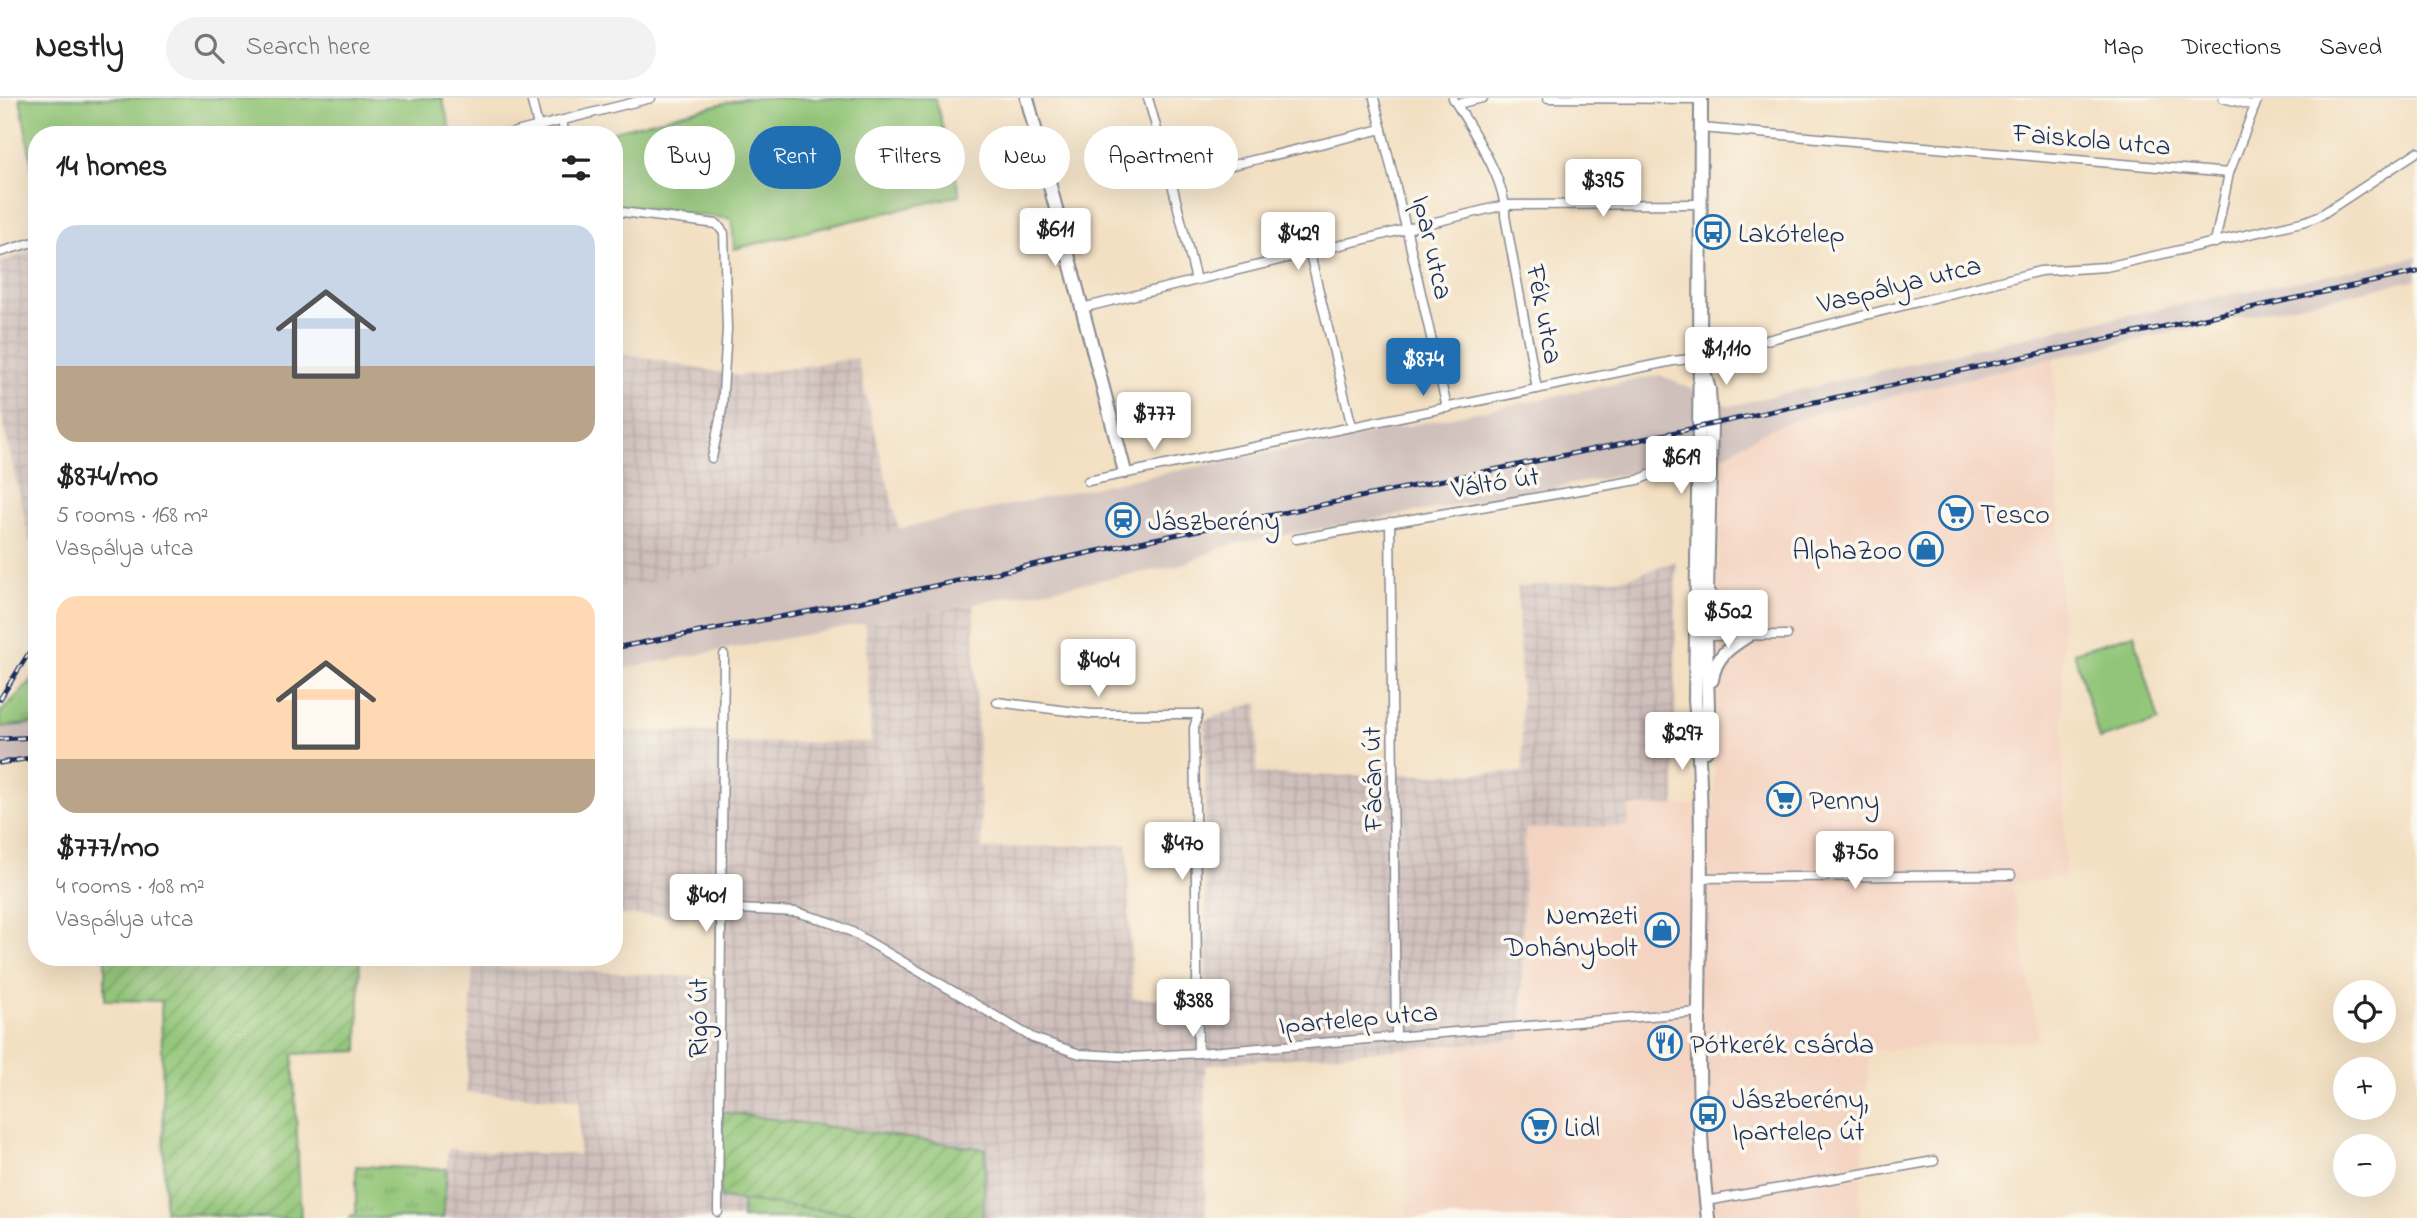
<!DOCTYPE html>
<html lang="en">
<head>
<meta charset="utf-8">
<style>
  body { margin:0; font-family:"Indie Flower",sans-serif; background:#f2f2f2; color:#222; height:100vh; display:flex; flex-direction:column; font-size:26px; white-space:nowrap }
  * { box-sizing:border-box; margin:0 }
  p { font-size:23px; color:#767676 }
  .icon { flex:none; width:38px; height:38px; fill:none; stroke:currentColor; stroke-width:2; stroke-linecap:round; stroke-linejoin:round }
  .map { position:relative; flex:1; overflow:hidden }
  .details { position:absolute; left:28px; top:28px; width:595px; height:840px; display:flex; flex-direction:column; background:#fff; border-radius:28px; box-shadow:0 7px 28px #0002 }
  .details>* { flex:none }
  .top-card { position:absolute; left:644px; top:28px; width:665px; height:63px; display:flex; gap:14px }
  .buttons { position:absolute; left:2333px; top:882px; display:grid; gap:14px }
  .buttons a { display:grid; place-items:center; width:63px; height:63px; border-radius:50%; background:#fff; box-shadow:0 7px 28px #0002; font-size:35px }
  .price { position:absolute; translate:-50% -60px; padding:0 16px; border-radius:7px; background:#fff; color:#222; font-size:23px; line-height:46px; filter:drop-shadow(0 2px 4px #0008) }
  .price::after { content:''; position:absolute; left:50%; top:42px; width:21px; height:16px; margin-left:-10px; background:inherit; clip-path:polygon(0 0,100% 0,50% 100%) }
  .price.on { background:#1f6fb2; color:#fff }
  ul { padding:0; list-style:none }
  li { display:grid; align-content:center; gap:14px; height:371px; padding:0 28px }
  li span { display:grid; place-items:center; height:217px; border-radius:21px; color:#555 }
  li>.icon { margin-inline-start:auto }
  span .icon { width:126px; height:126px; fill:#fffc; stroke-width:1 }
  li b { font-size:30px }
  h2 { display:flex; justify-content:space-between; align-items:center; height:84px; padding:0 28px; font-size:30px }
  .chip { padding:0 24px; border-radius:32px; background:#fff; box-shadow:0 7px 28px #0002; font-size:24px; line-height:63px }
  .chip.on { background:#1f6fb2; color:#fff }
  header { display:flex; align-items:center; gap:42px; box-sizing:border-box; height:98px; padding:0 35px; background:#fff; border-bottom:2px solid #e0e0e0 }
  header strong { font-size:33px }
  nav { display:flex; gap:38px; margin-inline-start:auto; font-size:24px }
  .search { width:490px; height:63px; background:#f2f2f2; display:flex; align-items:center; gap:18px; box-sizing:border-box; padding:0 24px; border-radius:38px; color:#767676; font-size:26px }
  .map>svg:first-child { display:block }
  .built { fill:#f4d3c1 }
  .industrial { fill:url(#industrial-grid) }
  .railway { fill:#d0c0bc }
  .grass { fill:url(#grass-tufts); stroke:#567a6a; stroke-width:2 }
  .garden { fill:url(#garden-furrows); stroke:#567a6a; stroke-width:2 }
  .pitch { fill:#91c577; stroke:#567a6a; stroke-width:2 }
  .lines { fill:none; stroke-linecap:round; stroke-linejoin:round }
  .street-casing { stroke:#878890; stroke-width:11 }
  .secondary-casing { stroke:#878890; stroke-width:16 }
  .street { stroke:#fff; stroke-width:8 }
  .secondary { stroke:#fff; stroke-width:12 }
  .rail-casing { stroke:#1b2f5e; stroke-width:5 }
  .rail { stroke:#fbf7ec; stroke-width:2.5; stroke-dasharray:8; stroke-linecap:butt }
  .labels { text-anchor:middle; stroke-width:7; stroke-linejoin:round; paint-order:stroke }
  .street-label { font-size:28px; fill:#1b2f5e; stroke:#fbf7ec }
  .poi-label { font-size:28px; fill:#1b2f5e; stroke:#fbf7ec; text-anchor:start }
</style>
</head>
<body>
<header>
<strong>Nestly</strong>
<div class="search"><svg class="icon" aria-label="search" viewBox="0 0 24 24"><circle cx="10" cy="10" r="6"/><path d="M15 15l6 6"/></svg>Search here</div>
<nav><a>Map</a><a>Directions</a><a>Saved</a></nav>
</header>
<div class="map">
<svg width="2417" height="1120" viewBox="0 0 2417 1120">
  <defs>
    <pattern id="industrial-grid" width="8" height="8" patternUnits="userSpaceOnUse" patternTransform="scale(1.75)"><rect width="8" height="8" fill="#d0c0bc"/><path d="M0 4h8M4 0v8" fill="none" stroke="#b2a5a4"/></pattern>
    <pattern id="grass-tufts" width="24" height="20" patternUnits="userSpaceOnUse" patternTransform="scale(1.75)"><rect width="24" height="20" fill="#91c577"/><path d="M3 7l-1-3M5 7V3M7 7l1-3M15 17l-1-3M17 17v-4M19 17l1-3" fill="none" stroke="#76a065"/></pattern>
    <pattern id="garden-furrows" width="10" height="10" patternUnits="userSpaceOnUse" patternTransform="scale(1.75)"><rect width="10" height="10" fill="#91c577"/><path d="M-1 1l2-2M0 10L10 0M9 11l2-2" fill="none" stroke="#76a065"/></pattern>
  </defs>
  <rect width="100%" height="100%" fill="#fbf7ec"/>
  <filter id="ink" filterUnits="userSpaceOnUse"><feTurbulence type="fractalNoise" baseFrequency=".0143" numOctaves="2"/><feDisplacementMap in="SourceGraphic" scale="14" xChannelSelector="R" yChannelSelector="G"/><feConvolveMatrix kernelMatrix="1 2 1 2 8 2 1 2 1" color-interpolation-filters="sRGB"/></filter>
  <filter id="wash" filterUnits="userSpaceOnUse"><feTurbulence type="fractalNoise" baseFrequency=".00686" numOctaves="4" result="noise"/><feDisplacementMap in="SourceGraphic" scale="28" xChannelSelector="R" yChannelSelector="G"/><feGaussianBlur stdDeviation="1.57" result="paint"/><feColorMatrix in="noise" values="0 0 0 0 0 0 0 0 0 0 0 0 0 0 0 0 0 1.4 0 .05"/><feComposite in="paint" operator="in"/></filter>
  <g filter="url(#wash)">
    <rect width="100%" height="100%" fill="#f3e0c3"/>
    <path class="built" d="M 2054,260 L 2062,543 L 2065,779 L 2012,786 L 2039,942 L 1869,952 L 1859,1120 L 1408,1120 L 1403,950 L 1521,940 L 1525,730 L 1627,728 L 1628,707 L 1714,708 L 1718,479 L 1724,357 L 1769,331 L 1807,318 Z"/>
    <g class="industrial">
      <path d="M 37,152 L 37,475 L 0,311 L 0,164 Z"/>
      <path d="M 614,254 L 738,278 L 857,260 L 899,432 L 614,491 Z"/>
      <path d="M 1676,463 L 1675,707 L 1629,708 L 1628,728 L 1525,731 L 1521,941 L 1205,967 L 1206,1120 L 983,1120 L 986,1051 L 724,1014 L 720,1099 L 742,1103 L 742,1120 L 443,1120 L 448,1051 L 579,1057 L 580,1001 L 466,995 L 473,868 L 715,880 L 715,819 L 614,817 L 614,632 L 717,634 L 717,645 L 871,644 L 865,526 L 973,506 L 982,751 L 1127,746 L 1133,900 L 1205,900 L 1205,622 L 1258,604 L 1257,675 L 1331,678 L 1523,674 L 1518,489 L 1629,479 Z"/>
    </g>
    <g class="railway">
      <path d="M 2417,159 L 2417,181 L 2054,260 L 1807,318 L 1769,331 L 1724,357 L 1641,374 L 1229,447 L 1177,468 L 614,572 L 614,491 L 1128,382 L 1358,338 L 1660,277 L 1730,308 L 2054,232 Z"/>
      <path d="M 37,625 L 37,663 L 0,670 L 0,629 Z"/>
    </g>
    <g class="grass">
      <path d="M 37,577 L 37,625 L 0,629 L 0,615 Z"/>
      <path d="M 356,1068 L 447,1071 L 443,1120 L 350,1120 L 356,1115 Z"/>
      <path d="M 742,1103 L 894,1120 L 742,1120 Z"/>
    </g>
    <g class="garden">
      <path d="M 105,859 L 360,859 L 358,953 L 293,956 L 301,1120 L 239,1120 L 165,1113 L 161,903 L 105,902 Z"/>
      <path d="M 723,1014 L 986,1051 L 983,1120 L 894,1120 L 720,1100 Z"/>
    </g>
    <g class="pitch">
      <path d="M 20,0 L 442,0 L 452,37 L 37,37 L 37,97 Z"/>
      <path d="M 744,0 L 935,0 L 960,97 L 734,151 L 732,121 L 614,107 L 614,37 L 599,37 Z"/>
      <path d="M 2134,536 L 2159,623 L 2099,641 L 2074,554 Z"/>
    </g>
  </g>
  <g filter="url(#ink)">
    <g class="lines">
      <g class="street-casing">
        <g id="street">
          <path d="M 531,0 L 538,28"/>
          <path d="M 1148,0 L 1171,82 L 1196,182"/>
          <path d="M 1374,0 L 1408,138 L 1447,310"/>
          <path d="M 1453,0 C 1471,31 1507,82 1505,118 L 1537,291"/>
          <path d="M 1548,0 L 1701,1"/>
          <path d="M 2223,0 L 2255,8"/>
          <path d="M 1457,6 L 1483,0"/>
          <path d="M 562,23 L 565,37"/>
          <path d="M 1701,30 L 2229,75"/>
          <path d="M 504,37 L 651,0"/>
          <path d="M 1171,82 L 1382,31"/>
          <path d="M 614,113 L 717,126 L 724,135 L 727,231 L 722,311 L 712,360"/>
          <path d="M 2215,145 L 2229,75 L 2258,0"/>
          <path d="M 0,154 L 37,143"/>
          <path d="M 1310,156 L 1352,329"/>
          <path d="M 1082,210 L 1505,107 L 1700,106"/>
          <path d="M 1088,383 L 1673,263 L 1724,257 L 1755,245 L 2040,173 L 2106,169 L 2306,123 L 2321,117 L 2417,54"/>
          <path d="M 1390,424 L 1396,939"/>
          <path d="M 1296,441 L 1638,382 L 1690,360 L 1699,359"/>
          <path d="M 1701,538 L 1787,537"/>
          <path d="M 997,604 L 1092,616 L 1198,616 L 1194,630 L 1198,955"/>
          <path d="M 1699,780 L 2011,777"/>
          <path d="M 720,810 L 796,814 L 827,823 L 852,834 L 1033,940 L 1080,956 L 1134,959 L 1198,955 L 1699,914"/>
          <path d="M 1706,1103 L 1934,1063"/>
          <path d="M 718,1114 L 724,557"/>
        </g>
      </g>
      <g class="secondary-casing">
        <g id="secondary">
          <path d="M 1027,0 L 1125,374"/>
          <path d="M 1701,0 L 1700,259 L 1695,602 C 1711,774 1687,948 1708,1120"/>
          <path d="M 1703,269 L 1709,291 L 1711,326 L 1706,538 L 1708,610 L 1706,653"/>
          <path d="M 1711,498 C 1714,522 1729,530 1749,537"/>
          <path d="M 1712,582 C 1715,558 1730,549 1749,537"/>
        </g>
      </g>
      <use href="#street" class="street"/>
      <use href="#secondary" class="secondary"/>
      <g class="rail-casing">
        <g id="rail">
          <path d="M 614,550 L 859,504 L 1130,446 L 1634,343 L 2417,174"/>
          <path d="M 0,601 L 37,542"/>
          <path d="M 0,641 L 37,639"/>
          <path d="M 0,665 L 37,659"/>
        </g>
      </g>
      <use href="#rail" class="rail"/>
    </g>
  </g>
  <defs>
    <g id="bus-ring" transform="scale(1.75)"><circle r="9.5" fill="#fbf7ec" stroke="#1f6fb2" stroke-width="1.5"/><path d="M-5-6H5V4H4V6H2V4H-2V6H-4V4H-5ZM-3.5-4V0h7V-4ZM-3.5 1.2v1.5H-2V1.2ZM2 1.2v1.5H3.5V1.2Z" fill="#1f6fb2"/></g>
    <g id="supermarket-ring" transform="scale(1.75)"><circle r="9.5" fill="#fbf7ec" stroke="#1f6fb2" stroke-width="1.5"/><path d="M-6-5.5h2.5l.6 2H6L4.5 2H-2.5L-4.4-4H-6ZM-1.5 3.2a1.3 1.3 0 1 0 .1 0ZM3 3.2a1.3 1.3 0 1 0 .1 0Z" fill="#1f6fb2"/></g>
    <g id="station-ring" transform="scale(1.75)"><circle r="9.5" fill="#fbf7ec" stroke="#1f6fb2" stroke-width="1.5"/><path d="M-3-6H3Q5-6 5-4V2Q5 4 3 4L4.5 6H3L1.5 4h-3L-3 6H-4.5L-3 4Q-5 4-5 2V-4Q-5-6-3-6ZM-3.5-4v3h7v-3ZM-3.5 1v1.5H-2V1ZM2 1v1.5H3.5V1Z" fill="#1f6fb2"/></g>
    <g id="shop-ring" transform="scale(1.75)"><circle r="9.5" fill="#fbf7ec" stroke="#1f6fb2" stroke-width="1.5"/><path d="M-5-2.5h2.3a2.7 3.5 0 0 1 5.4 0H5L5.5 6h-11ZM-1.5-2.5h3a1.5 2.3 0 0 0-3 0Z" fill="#1f6fb2"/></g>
    <g id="restaurant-ring" transform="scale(1.75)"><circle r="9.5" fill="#fbf7ec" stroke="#1f6fb2" stroke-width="1.5"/><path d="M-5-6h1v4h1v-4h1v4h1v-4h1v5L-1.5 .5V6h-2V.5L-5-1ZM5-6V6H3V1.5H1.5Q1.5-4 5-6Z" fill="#1f6fb2"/></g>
  </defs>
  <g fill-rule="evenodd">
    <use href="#bus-ring" x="1713" y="134"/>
    <use href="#supermarket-ring" x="1956" y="415"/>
    <use href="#station-ring" x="1123" y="422"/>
    <use href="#shop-ring" x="1926" y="451"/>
    <use href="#supermarket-ring" x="1784" y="701"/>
    <use href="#shop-ring" x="1662" y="832"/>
    <use href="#restaurant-ring" x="1665" y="945"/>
    <use href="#bus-ring" x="1708" y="1016"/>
    <use href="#supermarket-ring" x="1539" y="1028"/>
  </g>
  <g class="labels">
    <g class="street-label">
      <text transform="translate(2092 40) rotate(5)" y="10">Faiskola utca</text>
      <text transform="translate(1434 149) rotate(77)" y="10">Ipar utca</text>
      <text transform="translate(1899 185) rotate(-14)" y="10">Vaspálya utca</text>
      <text transform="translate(1546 216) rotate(79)" y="10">Fék utca</text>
      <text transform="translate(1495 383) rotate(-9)" y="10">Váltó út</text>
      <text transform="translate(1371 681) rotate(-91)" y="10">Fácán út</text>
      <text transform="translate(1358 919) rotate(-5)" y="10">Ipartelep utca</text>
      <text transform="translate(697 920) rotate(-90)" y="10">Rigó út</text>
    </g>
    <g class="poi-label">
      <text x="1738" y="144">Lakótelep</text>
      <text x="1980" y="425">Tesco</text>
      <text x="1148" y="432">Jászberény</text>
      <text x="1902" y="461" text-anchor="end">AlphaZoo</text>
      <text x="1809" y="711">Penny</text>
      <text x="1638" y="826" text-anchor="end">Nemzeti<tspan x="1638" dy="32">Dohánybolt</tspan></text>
      <text x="1690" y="955">Pótkerék csárda</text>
      <text x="1732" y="1010">Jászberény,<tspan x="1732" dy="32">Ipartelep út</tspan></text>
      <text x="1564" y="1038">Lidl</text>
    </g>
  </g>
</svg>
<div class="buttons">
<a><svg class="icon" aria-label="locate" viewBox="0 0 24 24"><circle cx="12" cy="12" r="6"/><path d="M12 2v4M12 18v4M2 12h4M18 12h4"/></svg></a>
<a>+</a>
<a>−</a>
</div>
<b class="price" style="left:1603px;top:121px">$395</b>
<b class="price" style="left:1055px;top:170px">$611</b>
<b class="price" style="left:1298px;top:174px">$429</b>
<b class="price" style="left:1726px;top:289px">$1,110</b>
<b class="price on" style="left:1423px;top:300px">$874</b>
<b class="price" style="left:1154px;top:354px">$777</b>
<b class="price" style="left:1681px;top:398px">$619</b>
<b class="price" style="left:1728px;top:552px">$502</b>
<b class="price" style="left:1098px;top:601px">$404</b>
<b class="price" style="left:1682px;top:674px">$297</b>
<b class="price" style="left:1182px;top:784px">$470</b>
<b class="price" style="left:1855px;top:793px">$750</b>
<b class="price" style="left:706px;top:836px">$401</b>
<b class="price" style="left:1193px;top:941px">$388</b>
<div class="top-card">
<a class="chip">Buy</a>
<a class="chip on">Rent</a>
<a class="chip">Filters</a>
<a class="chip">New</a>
<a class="chip">Apartment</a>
</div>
<section class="details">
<h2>14 homes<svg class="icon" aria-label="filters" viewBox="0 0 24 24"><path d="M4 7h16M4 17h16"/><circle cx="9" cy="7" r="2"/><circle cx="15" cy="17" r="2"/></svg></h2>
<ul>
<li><span style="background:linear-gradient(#c9d6e8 65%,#b9a48a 0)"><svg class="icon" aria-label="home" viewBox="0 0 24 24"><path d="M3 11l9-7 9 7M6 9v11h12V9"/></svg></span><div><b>$874/mo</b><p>5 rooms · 168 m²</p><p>Vaspálya utca</p></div></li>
<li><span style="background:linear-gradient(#ffd9b3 75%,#b9a48a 0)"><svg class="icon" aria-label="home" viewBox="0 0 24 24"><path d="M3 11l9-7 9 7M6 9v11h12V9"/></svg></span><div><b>$777/mo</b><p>4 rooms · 108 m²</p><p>Vaspálya utca</p></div></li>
</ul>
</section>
</div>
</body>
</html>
